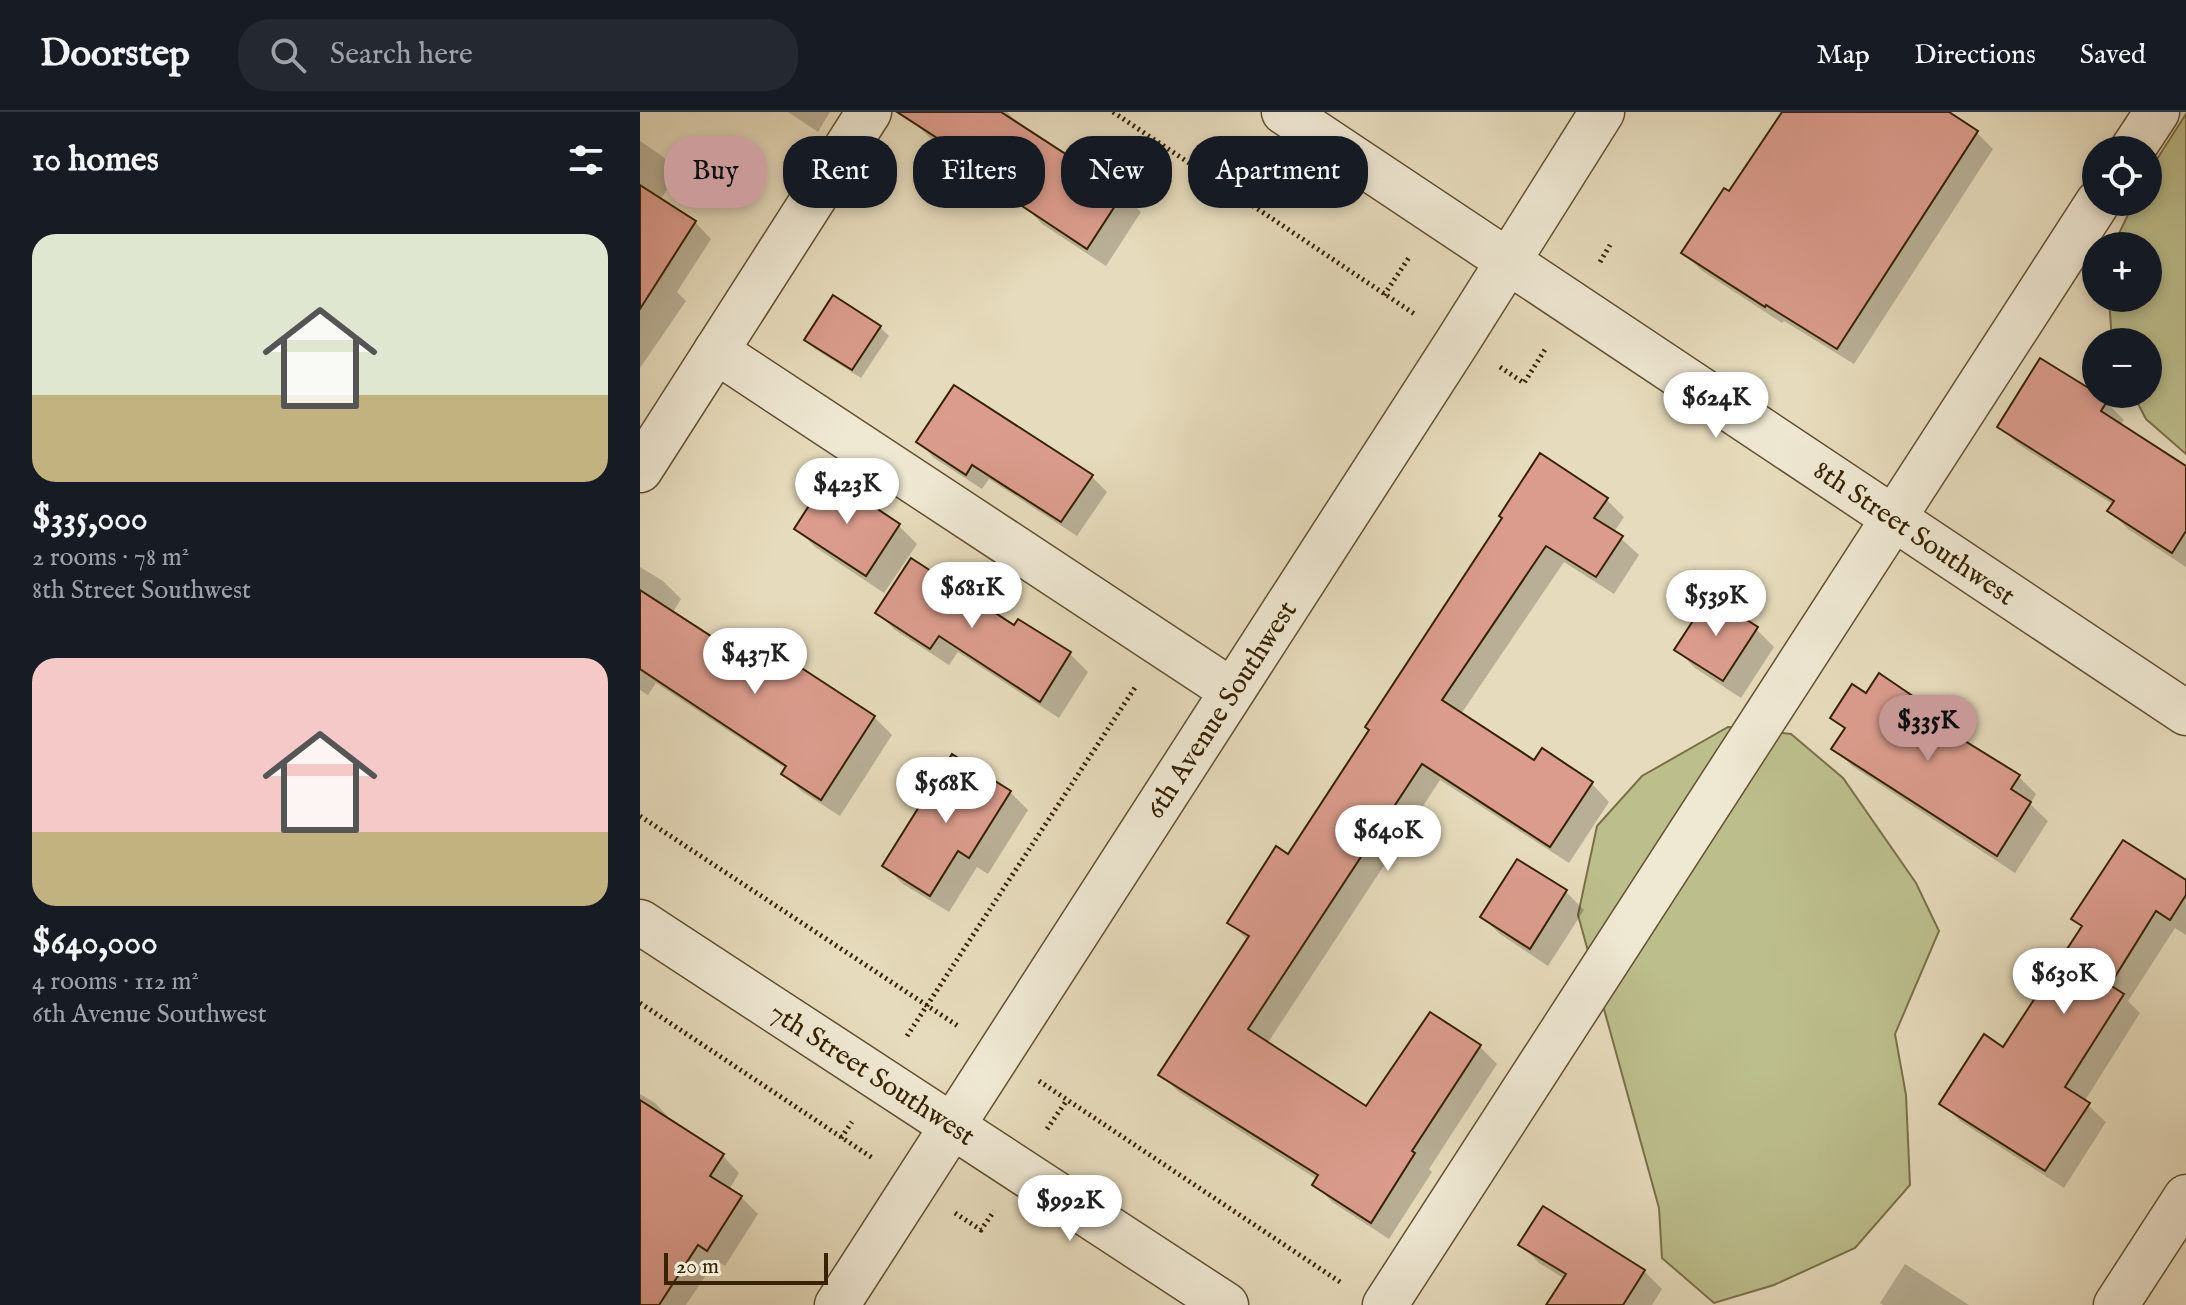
<!DOCTYPE html>
<html lang="en">
<head>
<meta charset="utf-8">
<style>
  body { margin:0; font-family:"IM FELL English",serif; background:#242831; color:#f1f3f6; height:100vh; display:flex; flex-direction:column; font-size:30px; white-space:nowrap }
  * { box-sizing:border-box; margin:0 }
  p { font-size:26px; color:#9ea1a6 }
  .icon { flex:none; width:44px; height:44px; fill:none; stroke:currentColor; stroke-width:2; stroke-linecap:round; stroke-linejoin:round }
  .map { position:relative; flex:1; overflow:hidden }
  .side { display:flex; flex-direction:column; background:#171b24; width:640px }
  .side>* { flex:none }
  .hud { position:absolute; left:24px; top:24px; width:760px; height:72px; display:flex; gap:16px }
  .buttons { position:absolute; left:1442px; top:24px; display:grid; gap:16px }
  .buttons a { display:grid; place-items:center; width:80px; height:80px; border-radius:50%; background:#171b24; box-shadow:0 4px 12px #0003; font-size:40px }
  .scale { position:absolute; left:24px; bottom:20px; width:164px; box-sizing:border-box; padding-left:8px; border:4px solid #372203; border-top:0; font-size:22px; line-height:28px; white-space:nowrap; color:#372203; -webkit-text-stroke:6px #efe8d3; paint-order:stroke }
  .price { position:absolute; translate:-50% -68px; padding:0 18px; border-radius:28px; background:#fff; color:#222; font-size:26px; line-height:52px; filter:drop-shadow(0 2px 4px #0008) }
  .price::after { content:''; position:absolute; left:50%; top:48px; width:24px; height:18px; margin-left:-12px; background:inherit; clip-path:polygon(0 0,100% 0,50% 100%) }
  .price.selected { background:#c59692; color:#111 }
  ul { padding:0; list-style:none }
  li { display:grid; align-content:center; gap:16px; height:424px; padding:0 32px }
  li span { display:grid; place-items:center; height:248px; border-radius:24px; color:#555 }
  li>.icon { margin-inline-start:auto }
  span .icon { width:144px; height:144px; fill:#fffc; stroke-width:1 }
  li b { font-size:34px }
  h2 { display:flex; justify-content:space-between; align-items:center; height:96px; padding:0 32px; font-size:34px }
  .chip { padding:0 28px; border-radius:32px; background:#171b24; box-shadow:0 4px 12px #0003; font-size:28px; line-height:72px }
  .chip.selected { background:#c59692; color:#111 }
  header { display:flex; align-items:center; gap:48px; box-sizing:border-box; height:112px; padding:0 40px; background:#171b24; border-bottom:2px solid #363941 }
  header strong { font-size:38px }
  nav { display:flex; gap:44px; margin-inline-start:auto; font-size:28px }
  .search { width:560px; height:72px; background:#242831; display:flex; align-items:center; gap:20px; box-sizing:border-box; padding:0 28px; border-radius:32px; color:#9ea1a6; font-size:30px }
  main { display:flex; flex:1; min-height:0 }
  .map>svg:first-child { display:block }
  .green { fill:#bcbe8c; stroke:#7a7048; stroke-width:2 }
  .shadow { fill:#0003 }
  .building { fill:#db9c8d; stroke:#372203; stroke-width:2 }
  .lines { fill:none; stroke-linecap:round; stroke-linejoin:round }
  .minor-casing { stroke:#635031; stroke-width:47 }
  .path { stroke:#372203; stroke-width:5; stroke-dasharray:2 4; stroke-linecap:butt }
  .minor { stroke:#efe8d3; stroke-width:44 }
  .labels { text-anchor:middle; stroke-width:6; stroke-linejoin:round; paint-order:stroke }
  .street-label { font-size:28px; fill:#372203; stroke:#efe8d3 }
</style>
</head>
<body>
<header>
<strong>Doorstep</strong>
<div class="search"><svg class="icon" aria-label="search" viewBox="0 0 24 24"><circle cx="10" cy="10" r="6"/><path d="M15 15l6 6"/></svg>Search here</div>
<nav><a>Map</a><a>Directions</a><a>Saved</a></nav>
</header>
<main>
<section class="side">
<h2>10 homes<svg class="icon" aria-label="filters" viewBox="0 0 24 24"><path d="M4 7h16M4 17h16"/><circle cx="9" cy="7" r="2"/><circle cx="15" cy="17" r="2"/></svg></h2>
<ul>
<li><span style="background:linear-gradient(#dfe7d0 65%,#c2b280 0)"><svg class="icon" aria-label="home" viewBox="0 0 24 24"><path d="M3 11l9-7 9 7M6 9v11h12V9"/></svg></span><div><b>$335,000</b><p>2 rooms · 78 m²</p><p>8th Street Southwest</p></div></li>
<li><span style="background:linear-gradient(#f6c9c9 70%,#c2b280 0)"><svg class="icon" aria-label="home" viewBox="0 0 24 24"><path d="M3 11l9-7 9 7M6 9v11h12V9"/></svg></span><div><b>$640,000</b><p>4 rooms · 112 m²</p><p>6th Avenue Southwest</p></div></li>
</ul>
</section>
<div class="map">
<svg width="1546" height="1193" viewBox="0 0 1546 1193">
  <rect width="100%" height="100%" fill="#e6dbbc"/>
  <filter id="stains"><feTurbulence type="fractalNoise" baseFrequency=".0025" numOctaves="4"/><feColorMatrix values="0 0 0 0 .2 0 0 0 0 .09 0 0 0 0 .02 0 0 0 .5 -.17"/></filter>
  <radialGradient id="worn" r=".72"><stop offset=".6" stop-color="#630" stop-opacity="0"/><stop offset="1" stop-color="#630" stop-opacity=".3"/></radialGradient>
  <g class="green">
    <path d="M 1546,2 L 1546,342 L 1506,307 L 1493,282 L 1508,282 L 1508,230 L 1472,230 L 1469,186 L 1508,186 L 1508,134 L 1473,134 L 1494,90 L 1508,90 L 1508,61 Z"/>
    <path d="M 1088,615 L 1151,622 L 1203,666 L 1276,771 L 1299,819 L 1255,922 L 1266,983 L 1270,1073 L 1215,1136 L 1134,1173 L 1074,1191 L 1022,1146 L 1019,1096 L 938,803 L 957,714 L 1002,664 Z"/>
  </g>
  <g class="shadow">
    <path d="M 148,0 L 190,0 L 178,20 Z"/>
    <path d="M 275,0 L 367,0 L 373,6 L 371,9 L 483,82 L 501,100 L 466,154 L 402,112 L 385,94 L 388,89 L 289,25 L 271,7 Z"/>
    <path d="M 1144,0 L 1312,0 L 1310,3 L 1336,20 L 1353,37 L 1214,252 L 1144,209 L 1142,211 L 1061,158 L 1044,141 L 1090,82 Z"/>
    <path d="M 0,29 L 22,44 L 39,60 L 20,88 L 55,110 L 71,127 L 37,180 L 46,189 L 0,256 Z"/>
    <path d="M 240,215 L 249,224 L 221,266 L 175,237 L 166,228 Z"/>
    <path d="M 1466,290 L 1484,308 L 1480,314 L 1546,356 L 1546,455 L 1488,417 L 1470,399 L 1474,393 L 1378,332 L 1360,315 Z"/>
    <path d="M 279,330 L 451,364 L 467,380 L 437,424 L 349,367 L 342,377 L 294,346 Z"/>
    <path d="M 189,367 L 259,414 L 277,432 L 244,481 L 175,435 L 157,417 Z"/>
    <path d="M 966,387 L 984,405 L 974,420 L 999,443 L 974,482 L 924,450 L 821,602 L 895,650 L 952,672 L 969,690 L 929,751 L 800,668 L 627,932 L 726,996 L 840,935 L 857,952 L 789,1057 L 792,1060 L 749,1127 L 692,1090 L 675,1072 L 678,1068 L 539,980 L 521,963 L 608,829 L 590,810 L 649,744 L 864,406 Z"/>
    <path d="M 0,455 L 23,469 L 41,487 L 33,500 L 108,551 L 160,554 L 169,563 L 234,605 L 252,623 L 200,704 L 161,679 L 143,661 L 146,657 L 16,571 L 8,583 L 0,578 Z"/>
    <path d="M 238,501 L 374,516 L 378,510 L 430,542 L 448,560 L 419,606 L 318,540 L 309,553 L 255,518 Z"/>
    <path d="M 1116,517 L 1134,535 L 1101,586 L 1055,556 L 1037,538 Z"/>
    <path d="M 1226,584 L 1282,593 L 1300,611 L 1298,614 L 1378,664 L 1396,682 L 1390,692 L 1408,709 L 1375,761 L 1212,654 L 1194,636 L 1206,618 L 1193,606 Z"/>
    <path d="M 370,680 L 388,698 L 348,762 L 337,755 L 309,800 L 263,772 L 245,754 Z"/>
    <path d="M 878,749 L 926,780 L 944,798 L 908,854 L 860,822 L 842,805 Z"/>
    <path d="M 1546,770 L 1546,823 L 1535,816 L 1488,889 L 1500,901 L 1444,990 L 1466,1010 L 1424,1076 L 1320,1009 L 1302,991 L 1364,937 L 1443,816 L 1434,807 Z"/>
    <path d="M 0,982 L 15,991 L 31,1008 L 30,1010 L 83,1044 L 99,1061 L 89,1078 L 101,1085 L 118,1102 L 85,1154 L 76,1148 L 46,1193 L 0,1193 Z"/>
    <path d="M 881,1133 L 1004,1159 L 1022,1177 L 1012,1193 L 909,1193 L 925,1167 L 899,1151 Z"/>
    <path d="M 1265,1152 L 1329,1193 L 1243,1193 L 1240,1191 Z"/>
  </g>
  <g class="building">
    <path d="M 257,0 L 361,0 L 484,80 L 447,137 L 382,94 L 388,85 Z"/>
    <path d="M 1142,0 L 1309,0 L 1338,19 L 1197,237 L 1126,193 L 1125,195 L 1041,141 L 1084,76 L 1089,79 Z"/>
    <path d="M 0,73 L 56,109 L 0,197 Z"/>
    <path d="M 193,183 L 241,214 L 212,258 L 164,228 Z"/>
    <path d="M 1400,246 L 1468,288 L 1461,299 L 1546,354 L 1546,419 L 1532,441 L 1467,399 L 1474,389 L 1357,315 Z"/>
    <path d="M 314,273 L 453,363 L 421,410 L 332,353 L 326,363 L 276,330 Z"/>
    <path d="M 900,341 L 968,386 L 954,406 L 983,424 L 956,465 L 906,434 L 802,588 L 894,648 L 902,636 L 953,670 L 910,735 L 782,652 L 608,917 L 726,994 L 790,900 L 841,933 L 772,1039 L 775,1041 L 731,1111 L 672,1073 L 678,1063 L 518,963 L 609,824 L 587,811 L 636,734 L 648,742 L 729,618 L 725,615 L 862,406 L 859,404 Z"/>
    <path d="M 188,364 L 260,412 L 226,464 L 154,417 Z"/>
    <path d="M 271,446 L 374,513 L 378,507 L 431,540 L 400,590 L 299,524 L 290,537 L 235,501 Z"/>
    <path d="M 0,478 L 108,548 L 122,526 L 161,553 L 160,555 L 235,604 L 181,688 L 141,662 L 146,654 L 0,557 Z"/>
    <path d="M 1069,484 L 1118,515 L 1083,569 L 1034,538 Z"/>
    <path d="M 1239,561 L 1283,591 L 1278,600 L 1380,663 L 1371,677 L 1391,690 L 1357,744 L 1191,637 L 1205,616 L 1190,606 L 1212,572 L 1226,581 Z"/>
    <path d="M 312,642 L 371,679 L 329,746 L 318,739 L 290,784 L 242,754 Z"/>
    <path d="M 1483,728 L 1546,768 L 1546,783 L 1530,808 L 1516,799 L 1470,873 L 1484,882 L 1425,975 L 1450,991 L 1405,1059 L 1299,992 L 1344,922 L 1363,935 L 1442,814 L 1431,807 Z"/>
    <path d="M 877,747 L 927,778 L 890,837 L 840,805 Z"/>
    <path d="M 0,988 L 84,1042 L 70,1064 L 102,1084 L 67,1139 L 58,1133 L 19,1193 L 0,1193 Z"/>
    <path d="M 903,1094 L 1005,1158 L 983,1193 L 906,1193 L 926,1162 L 878,1133 Z"/>
  </g>
  <g class="lines">
    <g class="minor-casing">
      <g id="minor">
        <path d="M 644,0 L 1546,601"/>
        <path d="M 1492,38 L 1517,0"/>
        <path d="M 76,239 L 592,579"/>
        <path d="M 0,358 L 229,0"/>
        <path d="M 0,810 L 586,1193"/>
        <path d="M 197,1193 L 818,229 L 962,0"/>
        <path d="M 745,1193 L 1458,90"/>
        <path d="M 1476,1193 L 1546,1085"/>
      </g>
    </g>
    <g class="path">
      <path d="M 473,0 L 776,203"/>
      <path d="M 960,150 L 970,133"/>
      <path d="M 744,183 L 770,144"/>
      <path d="M 860,255 L 884,271 L 906,236"/>
      <path d="M 0,704 L 318,914"/>
      <path d="M 0,891 L 234,1047"/>
      <path d="M 267,924 L 496,574"/>
      <path d="M 399,969 L 700,1170"/>
      <path d="M 407,1017 L 427,988"/>
      <path d="M 201,1026 L 212,1010"/>
      <path d="M 315,1101 L 341,1118 L 354,1099"/>
    </g>
    <use href="#minor" class="minor"/>
  </g>
  <g class="labels">
    <g class="street-label">
      <text transform="translate(1275 420) rotate(34)" y="10">8th Street Southwest</text>
      <text transform="translate(580 597) rotate(-57)" y="10">6th Avenue Southwest</text>
      <text transform="translate(233 961) rotate(33)" y="10">7th Street Southwest</text>
    </g>
  </g>
  <rect width="100%" height="100%" filter="url(#stains)"/>
  <rect width="100%" height="100%" fill="url(#worn)"/>
</svg>
<div class="buttons">
<a><svg class="icon" aria-label="locate" viewBox="0 0 24 24"><circle cx="12" cy="12" r="6"/><path d="M12 2v4M12 18v4M2 12h4M18 12h4"/></svg></a>
<a>+</a>
<a>−</a>
</div>
<div class="scale">20 m</div>
<b class="price" style="left:1076px;top:328px">$624K</b>
<b class="price" style="left:207px;top:414px">$423K</b>
<b class="price" style="left:332px;top:518px">$681K</b>
<b class="price" style="left:1076px;top:526px">$539K</b>
<b class="price" style="left:115px;top:584px">$437K</b>
<b class="price selected" style="left:1288px;top:651px">$335K</b>
<b class="price" style="left:306px;top:713px">$568K</b>
<b class="price" style="left:748px;top:761px">$640K</b>
<b class="price" style="left:1424px;top:904px">$630K</b>
<b class="price" style="left:430px;top:1131px">$992K</b>
<div class="hud">
<a class="chip selected">Buy</a>
<a class="chip">Rent</a>
<a class="chip">Filters</a>
<a class="chip">New</a>
<a class="chip">Apartment</a>
</div>
</div>
</main>
</body>
</html>
